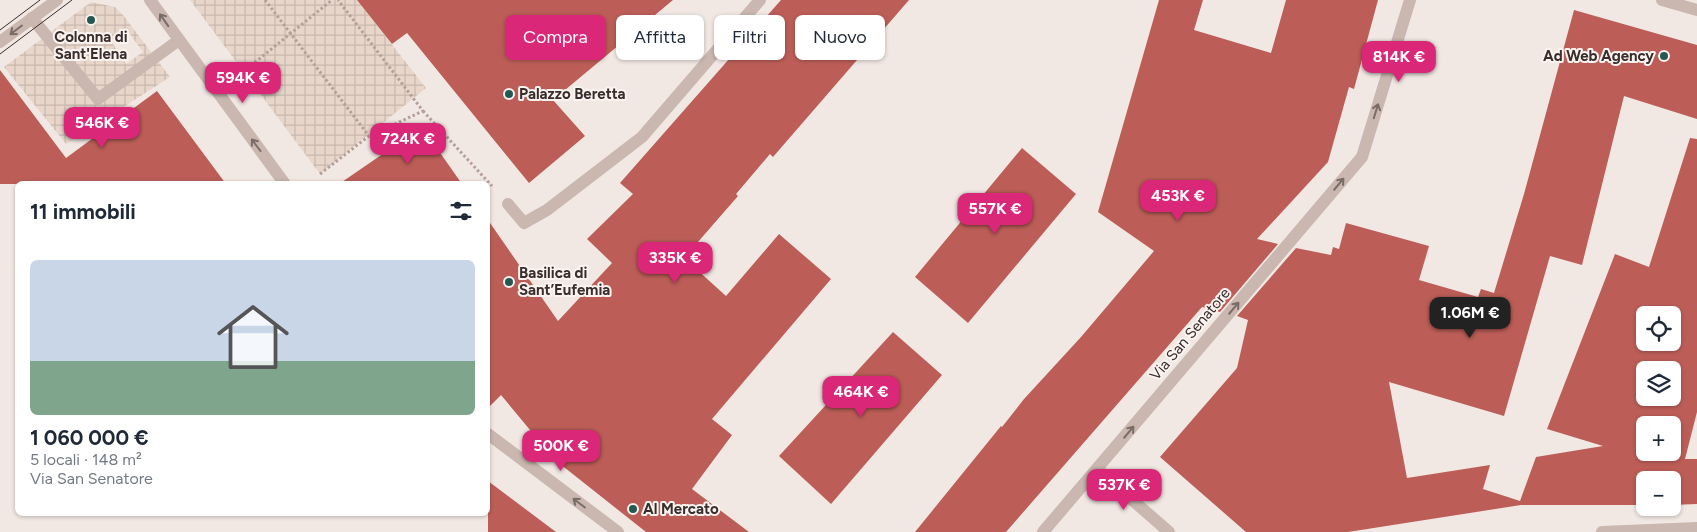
<!DOCTYPE html>
<html lang="it">
<head>
<meta charset="utf-8">
<style>
  body { margin:0; font-family:Figtree,sans-serif; background:#f6f6f7; color:#1f2937; height:100vh; display:flex; flex-direction:column; font-size:19px; white-space:nowrap }
  * { box-sizing:border-box; margin:0 }
  p { font-size:16px; color:#747a83 }
  .icon { flex:none; width:28px; height:28px; fill:none; stroke:currentColor; stroke-width:2; stroke-linecap:round; stroke-linejoin:round }
  .map { position:relative; flex:1; overflow:hidden }
  .sheet { position:absolute; left:15px; top:181px; width:475px; height:335px; display:flex; flex-direction:column; background:#fff; border-radius:8px; box-shadow:0 1px 4px #0004 }
  .sheet>* { flex:none }
  .banner { position:absolute; left:505px; top:15px; width:475px; height:45px; display:flex; gap:10px }
  .fabs { position:absolute; left:1636px; top:306px; display:grid; gap:10px }
  .fabs a { display:grid; place-items:center; width:45px; height:45px; border-radius:8px; background:#fff; box-shadow:0 1px 4px #0004; font-size:25px }
  .price { position:absolute; translate:-50% -42px; padding:0 11px; border-radius:10px; background:#db2777; color:#fff; font-size:16px; line-height:32px; filter:drop-shadow(0 1px 2px #0008) }
  .price::after { content:''; position:absolute; left:50%; top:30px; width:15px; height:11px; margin-left:-8px; background:inherit; clip-path:polygon(0 0,100% 0,50% 100%) }
  .price.on { background:#222; color:#fff }
  ul { padding:0; list-style:none }
  li { display:grid; align-content:center; gap:10px; height:265px; padding:0 15px }
  li span { display:grid; place-items:center; height:155px; border-radius:8px; color:#555 }
  li>.icon { margin-inline-start:auto }
  span .icon { width:90px; height:90px; fill:#fffc; stroke-width:1 }
  li b { font-size:21px }
  h2 { display:flex; justify-content:space-between; align-items:center; height:60px; padding:0 15px; font-size:21px }
  .tag { padding:0 18px; border-radius:8px; background:#fff; box-shadow:0 1px 4px #0004; font-size:18px; line-height:45px }
  .tag.on { background:#db2777; color:#fff }
  .map>svg:first-child { display:block }
  .plaza { fill:url(#plaza-grid); fill-rule:evenodd }
  .building { fill:#bc5e57; fill-rule:evenodd }
  .lines { fill:none; stroke-linecap:round; stroke-linejoin:round }
  .path { stroke:#b5a099; stroke-width:3; stroke-dasharray:2.5 2.5; stroke-linecap:butt }
  .minor { stroke:#cab7af; stroke-width:12 }
  .tram { stroke:#392e2c; stroke-width:1 }
  .oneway { stroke:#7a6c67 }
  .poi-dot { fill:#255852; stroke:#faf3ef; stroke-width:2 }
  .labels { text-anchor:middle; stroke-width:4; stroke-linejoin:round; paint-order:stroke }
  .poi-label { font-size:15px; font-weight:bold; fill:#392e2c; stroke:#faf3ef; text-anchor:start }
  .street-label { font-size:15px; fill:#392e2c; stroke:#faf3ef }
</style>
</head>
<body>
<div class="map">
<svg width="1697" height="532" viewBox="0 0 1697 532">
  <defs>
    <pattern id="plaza-grid" width="8" height="8" patternUnits="userSpaceOnUse" patternTransform="scale(1.25)"><rect width="8" height="8" fill="#e8d6cb"/><path d="M0 4h8M4 0v8" fill="none" stroke="#c8b8ae"/></pattern>
  </defs>
  <rect width="100%" height="100%" fill="#f2e8e3"/>
  <g class="plaza">
    <path d="M 190,0 L 357,0 L 426,88 L 320,174 Z"/>
    <path d="M 91,2 L 115,7 L 123,15 L 170,77 L 66,144 L 4,67 ZM 127,30 L 143,52 L 126,64 L 111,41 Z"/>
  </g>
  <g class="building">
    <path d="M 357,0 L 673,0 L 553,100 L 585,136 L 529,183 L 407,33 L 392,44 Z"/>
    <path d="M 781,0 L 909,0 L 773,157 L 770,154 L 736,194 L 738,196 L 684,258 L 726,296 L 779,234 L 831,279 L 712,419 L 732,435 L 692,489 L 749,532 L 646,532 L 555,460 L 501,395 L 488,408 L 488,220 L 558,321 L 612,263 L 587,239 L 633,194 L 620,183 Z"/>
    <path d="M 1159,0 L 1203,0 L 1194,30 L 1271,53 L 1286,0 L 1378,0 L 1354,89 L 1349,87 L 1328,162 L 1257,239 L 1278,244 L 1220,312 L 1202,307 L 1006,532 L 915,532 L 1001,426 L 1002,427 L 1024,399 L 1081,337 L 1154,251 L 1098,212 Z"/>
    <path d="M 1574,10 L 1697,45 L 1697,119 L 1624,96 L 1582,265 L 1550,256 L 1504,416 L 1389,382 L 1407,478 L 1490,465 L 1483,489 L 1520,501 L 1536,457 L 1603,446 L 1547,429 L 1615,254 L 1649,267 L 1690,138 L 1697,139 L 1697,412 L 1685,459 L 1697,459 L 1697,504 L 1672,505 L 1672,480 L 1645,480 L 1645,505 L 1521,505 L 1348,532 L 1246,532 L 1160,457 L 1237,368 L 1248,320 L 1237,316 L 1296,248 L 1331,255 L 1333,247 L 1339,249 L 1346,223 L 1429,246 L 1419,280 L 1478,297 L 1481,289 L 1494,293 L 1524,194 ZM 1645,315 L 1672,315 L 1672,342 L 1645,342 ZM 1645,370 L 1672,370 L 1672,398 L 1645,398 ZM 1645,425 L 1672,425 L 1672,452 L 1645,452 Z"/>
    <path d="M 0,70 L 66,158 L 157,91 L 226,184 L 0,184 Z"/>
    <path d="M 422,127 L 462,184 L 339,184 Z"/>
    <path d="M 1022,148 L 1076,194 L 968,323 L 915,277 Z"/>
    <path d="M 893,332 L 942,375 L 831,504 L 779,456 Z"/>
    <path d="M 488,481 L 556,532 L 488,532 Z"/>
  </g>
  <g class="lines">
    <g class="path">
      <path d="M 265,0 L 369,136"/>
      <path d="M 243,72 L 332,0"/>
      <path d="M 423,111 L 492,186"/>
      <path d="M 320,174 L 369,136 L 423,111 L 338,0"/>
    </g>
    <g class="minor">
      <path d="M 150,0 L 285,184"/>
      <path d="M 1662,0 L 1697,10"/>
      <path d="M 32,18 L 98,99 L 179,40"/>
      <path d="M 0,42 L 57,0"/>
      <path d="M 508,204 L 524,223 L 547,210 L 642,137 L 760,0"/>
      <path d="M 488,434 L 618,532"/>
      <path d="M 1097,469 L 1169,532"/>
      <path d="M 1043,532 L 1362,157 L 1410,0"/>
      <path d="M 1602,532 L 1697,528"/>
    </g>
    <g class="tram">
      <path d="M 0,30 L 40,0"/>
      <path d="M 0,54 L 72,0"/>
    </g>
  </g>
  <defs><path id="oneway-shaft" d="M-6 0H5M1.5-3L5.5 0L1.5 3" fill="none" stroke-width="1.6" stroke-linecap="round" stroke-linejoin="round" transform="scale(1.25)"/></defs>
  <g class="oneway">
    <use href="#oneway-shaft" transform="translate(164 20) rotate(-125)"/>
    <use href="#oneway-shaft" transform="translate(16 30) rotate(143)"/>
    <use href="#oneway-shaft" transform="translate(1376 111) rotate(-73)"/>
    <use href="#oneway-shaft" transform="translate(256 145) rotate(-127)"/>
    <use href="#oneway-shaft" transform="translate(1339 184) rotate(-50)"/>
    <use href="#oneway-shaft" transform="translate(1234 308) rotate(-50)"/>
    <use href="#oneway-shaft" transform="translate(1129 432) rotate(-50)"/>
    <use href="#oneway-shaft" transform="translate(579 503) rotate(-143)"/>
  </g>
  <g class="poi-dot">
    <circle cx="91" cy="20" r="5"/>
    <circle cx="1664" cy="56" r="5"/>
    <circle cx="509" cy="94" r="5"/>
    <circle cx="509" cy="282" r="5"/>
    <circle cx="633" cy="509" r="5"/>
  </g>
  <g class="labels">
    <g class="poi-label">
      <text x="91" y="42" text-anchor="middle">Colonna di<tspan x="91" dy="17">Sant'Elena</tspan></text>
      <text x="1654" y="61" text-anchor="end">Ad Web Agency</text>
      <text x="519" y="99">Palazzo Beretta</text>
      <text x="519" y="278">Basilica di<tspan x="519" dy="17">Sant’Eufemia</tspan></text>
      <text x="643" y="514">Al Mercato</text>
    </g>
    <g class="street-label">
      <text transform="translate(1190 334) rotate(-50)" y="5">Via San Senatore</text>
    </g>
  </g>
</svg>
<div class="fabs">
<a><svg class="icon" aria-label="locate" viewBox="0 0 24 24"><circle cx="12" cy="12" r="6"/><path d="M12 2v4M12 18v4M2 12h4M18 12h4"/></svg></a>
<a><svg class="icon" aria-label="layers" viewBox="0 0 24 24"><path d="M12 4l9 5-9 5-9-5zM3 14l9 5 9-5"/></svg></a>
<a>+</a>
<a>−</a>
</div>
<b class="price" style="left:1399px;top:83px">814K €</b>
<b class="price" style="left:243px;top:104px">594K €</b>
<b class="price" style="left:102px;top:149px">546K €</b>
<b class="price" style="left:408px;top:165px">724K €</b>
<b class="price" style="left:1178px;top:222px">453K €</b>
<b class="price" style="left:995px;top:235px">557K €</b>
<b class="price" style="left:675px;top:284px">335K €</b>
<b class="price on" style="left:1470px;top:339px">1.06M €</b>
<b class="price" style="left:861px;top:418px">464K €</b>
<b class="price" style="left:561px;top:472px">500K €</b>
<b class="price" style="left:1124px;top:511px">537K €</b>
<div class="banner">
<a class="tag on">Compra</a>
<a class="tag">Affitta</a>
<a class="tag">Filtri</a>
<a class="tag">Nuovo</a>
</div>
<section class="sheet">
<h2>11 immobili<svg class="icon" aria-label="filters" viewBox="0 0 24 24"><path d="M4 7h16M4 17h16"/><circle cx="9" cy="7" r="2"/><circle cx="15" cy="17" r="2"/></svg></h2>
<ul>
<li><span style="background:linear-gradient(#c9d6e8 65%,#7fa58c 0)"><svg class="icon" aria-label="home" viewBox="0 0 24 24"><path d="M3 11l9-7 9 7M6 9v11h12V9"/></svg></span><div><b>1 060 000 €</b><p>5 locali · 148 m²</p><p>Via San Senatore</p></div></li>
</ul>
</section>
</div>
</body>
</html>
